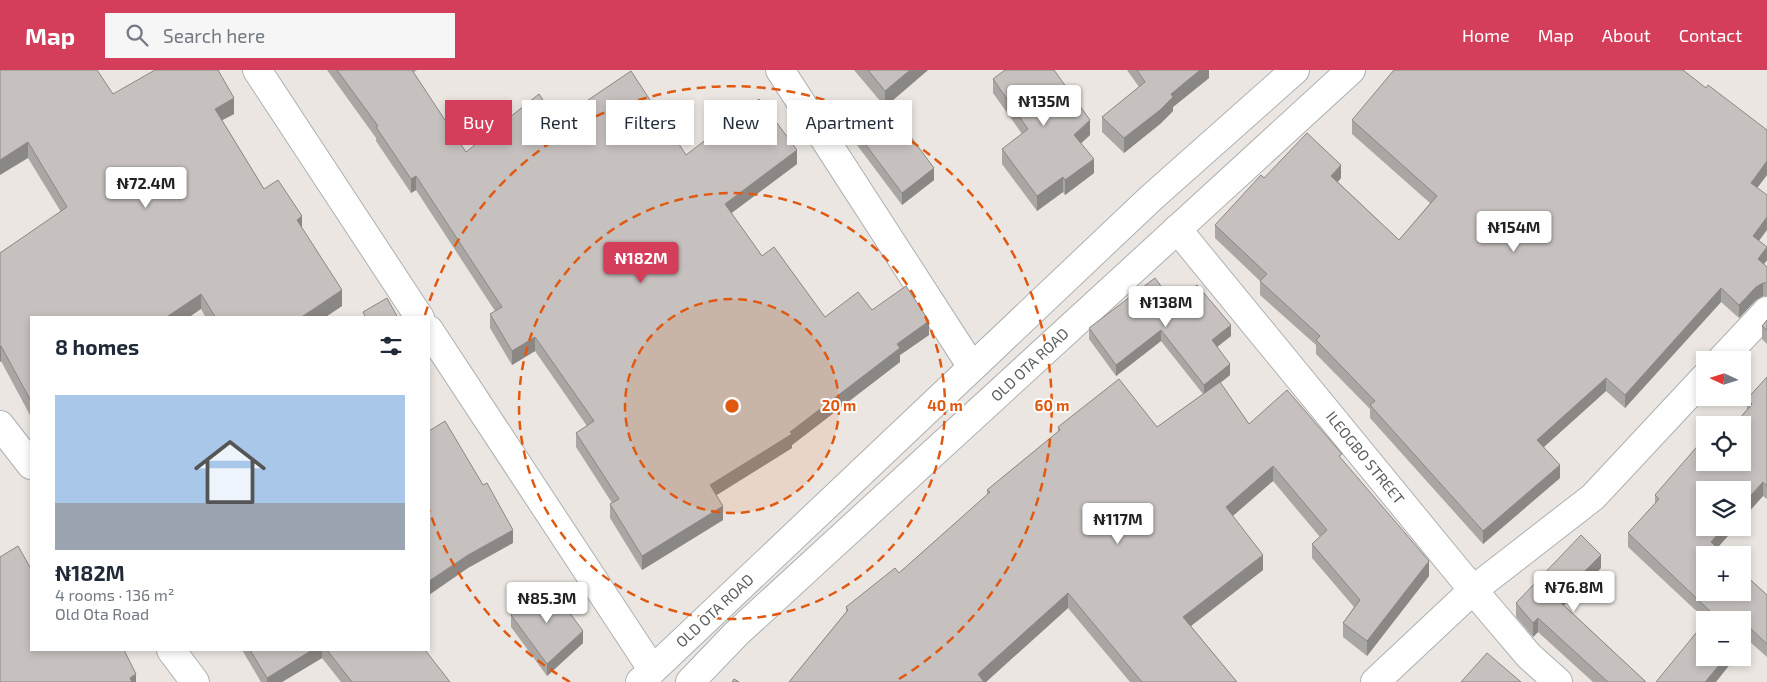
<!DOCTYPE html>
<html lang="en">
<head>
<meta charset="utf-8">
<style>
  body { margin:0; font-family:"Exo 2",sans-serif; background:#f6f6f7; color:#1f2937; height:100vh; display:flex; flex-direction:column; font-size:19px; white-space:nowrap }
  * { box-sizing:border-box; margin:0 }
  p { font-size:16px; color:#747a83 }
  .icon { flex:none; width:28px; height:28px; fill:none; stroke:currentColor; stroke-width:2; stroke-linecap:round; stroke-linejoin:round }
  .map { position:relative; flex:1; overflow:hidden }
  .sheet { position:absolute; left:30px; top:246px; width:400px; height:335px; display:flex; flex-direction:column; background:#fff; border-radius:0px; box-shadow:0 2px 8px #0003 }
  .sheet>* { flex:none }
  .banner { position:absolute; left:445px; top:30px; width:475px; height:45px; display:flex; gap:10px }
  .needle { width:32px; rotate:274deg }
  .controls { position:absolute; left:1696px; top:281px; display:grid; gap:10px }
  .controls a { display:grid; place-items:center; width:55px; height:55px; border-radius:0px; background:#fff; box-shadow:0 2px 8px #0003; font-size:25px }
  .price { position:absolute; translate:-50% -42px; padding:0 11px; border-radius:5px; background:#fff; color:#222; font-size:16px; line-height:32px; filter:drop-shadow(0 1px 2px #0008) }
  .price::after { content:''; position:absolute; left:50%; top:30px; width:15px; height:11px; margin-left:-8px; background:inherit; clip-path:polygon(0 0,100% 0,50% 100%) }
  .price.on { background:#d43e5a; color:#fff }
  ul { padding:0; list-style:none }
  li { display:grid; align-content:center; gap:10px; height:265px; padding:0 25px }
  li+li { border-top:1px solid #e0e1e3 }
  li span { display:grid; place-items:center; height:155px; border-radius:0px; color:#555 }
  li>.icon { margin-inline-start:auto }
  span .icon { width:90px; height:90px; fill:#fffc; stroke-width:1 }
  li b { font-size:21px }
  h2 { display:flex; justify-content:space-between; align-items:center; height:60px; padding:0 25px; font-size:21px }
  .pill { padding:0 18px; border-radius:0px; background:#fff; box-shadow:0 2px 8px #0003; font-size:18px; line-height:45px }
  .pill.on { background:#d43e5a; color:#fff }
  header { display:flex; align-items:center; gap:30px; box-sizing:border-box; height:70px; padding:0 25px; background:#d43e5a; color:#fff }
  header strong { font-size:24px }
  nav { display:flex; gap:28px; margin-inline-start:auto; font-size:18px }
  .search { width:350px; height:45px; background:#f6f6f7; display:flex; align-items:center; gap:12px; box-sizing:border-box; padding:0 18px; border-radius:0px; color:#747a83; font-size:19px }
  .map>svg:first-child { display:block }
  .lines { fill:none; stroke-linecap:round; stroke-linejoin:round }
  .minor-casing { stroke:#adb0b2; stroke-width:30 }
  .minor { stroke:#fff; stroke-width:28 }
  .wall { fill:#aaa6a3 }
  .shaded-wall { fill:#8b8785 }
  .building { fill:#c6c1be; stroke:#8b8785 }
  .ring { fill:none; stroke:#e15910; stroke-width:2.5; stroke-dasharray:9 6 }
  .labels { text-anchor:middle; stroke-width:4; stroke-linejoin:round; paint-order:stroke }
  .street-label { font-size:15px; fill:#5a5e60; stroke:#fff }
  .centre { fill:#e15910; stroke:#fff; stroke-width:2.5 }
  .ring-label { font-size:15px; text-anchor:middle; font-weight:bold; fill:#e15910; stroke:#fff; stroke-width:4; stroke-linejoin:round; paint-order:stroke }
</style>
</head>
<body>
<header>
<strong>Map</strong>
<div class="search"><svg class="icon" aria-label="search" viewBox="0 0 24 24"><circle cx="10" cy="10" r="6"/><path d="M15 15l6 6"/></svg>Search here</div>
<nav><a>Home</a><a>Map</a><a>About</a><a>Contact</a></nav>
</header>
<div class="map">
<svg width="1767" height="612" viewBox="0 0 1767 612">
  <rect width="100%" height="100%" fill="#ebe6e1"/>
  <g class="lines">
    <g class="minor-casing">
      <g id="minor">
        <path d="M 257,0 L 420,248"/>
        <path d="M 780,0 L 972,297"/>
        <path d="M 1177,159 L 1473,520 L 1529,586 L 1558,612"/>
        <path d="M 429,260 L 652,599"/>
        <path d="M 1721,290 L 1767,241"/>
        <path d="M 0,355 L 31,395"/>
        <path d="M 171,580 L 195,612"/>
        <path d="M 640,612 L 1151,128 L 1295,0"/>
        <path d="M 690,612 L 736,564 L 1351,0"/>
        <path d="M 1375,612 L 1473,520 L 1593,427 L 1705,307"/>
      </g>
    </g>
    <use href="#minor" class="minor"/>
  </g>
  <g class="wall">
    <path d="M 0,0 L 113,24 L 234,44 L 222,50 L 264,119 L 302,159 L 342,236 L 324,248 L 206,248 L 201,239 L 31,248 L 31,347 L 1,291 L 0,292 L 0,183 L 61,142 L 28,88 Z"/>
    <path d="M 327,0 L 417,0 L 413,3 L 466,82 L 557,51 L 686,85 L 797,94 L 731,143 L 762,186 L 825,247 L 872,240 L 929,265 L 900,285 L 900,292 L 792,375 L 792,378 L 717,425 L 723,450 L 642,500 L 610,448 L 610,434 L 612,433 L 576,377 L 576,363 L 587,356 L 535,281 L 512,295 L 490,258 L 490,244 L 495,241 L 416,120 L 411,123 L 376,71 L 376,68 Z"/>
    <path d="M 854,0 L 928,0 L 887,35 L 934,110 L 902,135 L 851,67 L 851,55 L 881,32 Z"/>
    <path d="M 1127,0 L 1209,0 L 1209,8 L 1173,37 L 1173,41 L 1160,54 L 1124,83 L 1102,62 L 1102,47 L 1139,17 Z"/>
    <path d="M 993,9 L 1090,65 L 1081,73 L 1094,103 L 1065,125 L 1063,122 L 1037,141 L 1002,94 L 1002,79 L 1022,64 L 993,23 Z"/>
    <path d="M 1706,18 L 1767,60 L 1767,105 L 1757,118 L 1759,171 L 1767,190 L 1764,194 L 1767,197 L 1767,226 L 1763,226 L 1756,230 L 1739,248 L 1721,232 L 1625,338 L 1606,321 L 1544,377 L 1560,408 L 1483,474 L 1370,348 L 1370,339 L 1316,284 L 1316,275 L 1260,225 L 1260,211 L 1215,168 L 1215,155 L 1264,108 L 1341,108 L 1338,112 L 1399,170 L 1430,133 L 1352,64 L 1352,50 Z"/>
    <path d="M 1174,234 L 1231,266 L 1217,277 L 1230,305 L 1220,313 L 1249,354 L 1342,390 L 1429,506 L 1367,586 L 1343,567 L 1343,553 L 1354,537 L 1312,488 L 1312,474 L 1320,467 L 1273,411 L 1232,446 L 1263,500 L 1191,556 L 1237,612 L 1130,612 L 1068,538 L 986,612 L 789,612 L 846,542 L 846,537 L 899,503 L 987,425 L 987,420 L 1058,362 L 1058,357 L 1157,357 L 1203,324 L 1161,271 L 1116,306 L 1089,269 L 1089,258 Z"/>
    <path d="M 1767,250 L 1767,274 L 1762,269 L 1762,256 Z"/>
    <path d="M 1767,307 L 1767,429 L 1763,426 L 1717,478 L 1767,525 L 1767,587 L 1749,571 L 1706,550 L 1628,477 L 1628,463 L 1655,434 L 1655,425 L 1705,392 L 1747,340 L 1747,329 Z"/>
    <path d="M 1601,498 L 1564,535 L 1646,612 L 1593,612 L 1538,562 L 1533,567 L 1516,547 L 1516,533 Z"/>
    <path d="M 511,545 L 583,573 L 547,606 L 511,557 Z"/>
    <path d="M 242,580 L 425,580 L 450,612 L 341,612 L 322,588 L 282,612 L 261,612 Z"/>
  </g>
  <g class="shaded-wall">
    <path d="M 910,0 L 928,0 L 885,37 L 885,21 Z"/>
    <path d="M 1200,0 L 1209,0 L 1209,8 L 1173,37 L 1173,41 L 1160,54 L 1124,83 L 1124,68 L 1171,24 Z"/>
    <path d="M 234,28 L 234,44 L 215,54 L 215,39 Z"/>
    <path d="M 1090,50 L 1090,65 L 1074,80 L 1074,65 Z"/>
    <path d="M 28,72 L 28,88 L 0,105 L 0,90 Z"/>
    <path d="M 797,80 L 797,94 L 725,148 L 725,134 Z"/>
    <path d="M 1094,89 L 1094,103 L 1065,125 L 1065,110 Z"/>
    <path d="M 1767,91 L 1767,105 L 1751,126 L 1751,113 Z"/>
    <path d="M 1341,95 L 1341,108 L 1331,119 L 1331,106 Z"/>
    <path d="M 934,98 L 934,110 L 902,135 L 902,123 Z"/>
    <path d="M 416,106 L 416,120 L 411,123 L 411,109 Z"/>
    <path d="M 1063,107 L 1063,122 L 1037,141 L 1037,126 Z"/>
    <path d="M 302,146 L 302,161 L 297,150 Z"/>
    <path d="M 1767,147 L 1767,160 L 1753,179 L 1753,166 Z"/>
    <path d="M 1767,177 L 1767,190 L 1758,202 L 1758,189 Z"/>
    <path d="M 1763,213 L 1763,226 L 1756,230 L 1739,248 L 1739,235 L 1756,217 Z"/>
    <path d="M 1721,218 L 1721,232 L 1625,338 L 1625,325 Z"/>
    <path d="M 342,220 L 342,236 L 324,248 L 300,248 Z"/>
    <path d="M 201,224 L 201,239 L 188,248 L 165,248 Z"/>
    <path d="M 929,251 L 929,265 L 900,285 L 900,292 L 792,375 L 792,378 L 710,429 L 710,415 L 790,362 L 897,274 Z"/>
    <path d="M 1231,255 L 1231,266 L 1212,281 L 1212,270 Z"/>
    <path d="M 1161,260 L 1161,271 L 1116,306 L 1116,295 Z"/>
    <path d="M 535,267 L 535,281 L 512,295 L 512,281 Z"/>
    <path d="M 1,276 L 1,291 L 0,292 L 0,277 Z"/>
    <path d="M 1230,294 L 1230,305 L 1204,326 L 1204,315 Z"/>
    <path d="M 1606,308 L 1606,321 L 1537,383 L 1537,370 Z"/>
    <path d="M 1560,395 L 1560,408 L 1483,474 L 1483,461 Z"/>
    <path d="M 1273,396 L 1273,411 L 1226,452 L 1226,437 Z"/>
    <path d="M 1763,412 L 1763,426 L 1742,449 L 1742,435 Z"/>
    <path d="M 723,436 L 723,450 L 642,500 L 642,486 Z"/>
    <path d="M 1723,458 L 1735,458 L 1711,485 L 1711,472 Z"/>
    <path d="M 513,460 L 513,473 L 468,498 L 429,525 L 429,511 L 468,485 Z"/>
    <path d="M 1263,485 L 1263,500 L 1183,562 L 1183,547 Z"/>
    <path d="M 1601,485 L 1601,498 L 1557,542 L 1557,529 Z"/>
    <path d="M 1429,491 L 1429,506 L 1367,586 L 1367,571 Z"/>
    <path d="M 1068,523 L 1068,538 L 986,612 L 978,612 L 978,604 Z"/>
    <path d="M 1538,548 L 1538,562 L 1533,567 L 1533,553 Z"/>
    <path d="M 1749,557 L 1749,571 L 1742,579 L 1742,565 Z"/>
    <path d="M 583,561 L 583,573 L 547,606 L 547,594 Z"/>
    <path d="M 312,580 L 322,580 L 322,588 L 282,612 L 267,612 L 267,608 Z"/>
    <path d="M 1725,588 L 1735,588 L 1716,612 L 1705,612 Z"/>
    <path d="M 136,604 L 136,612 L 130,612 L 130,608 Z"/>
  </g>
  <g class="building">
    <path d="M 0,0 L 97,0 L 113,24 L 155,0 L 218,0 L 234,28 L 215,39 L 264,119 L 278,110 L 302,146 L 297,150 L 342,220 L 300,248 L 216,248 L 201,224 L 165,248 L 31,248 L 31,331 L 1,276 L 0,277 L 0,183 L 67,137 L 28,72 L 0,90 Z"/>
    <path d="M 337,0 L 412,0 L 466,82 L 539,24 L 557,51 L 631,1 L 686,85 L 759,29 L 797,80 L 725,134 L 762,186 L 774,177 L 825,247 L 858,222 L 872,240 L 906,216 L 929,251 L 897,274 L 900,278 L 790,362 L 792,364 L 710,415 L 723,436 L 642,486 L 610,434 L 619,429 L 576,363 L 594,351 L 535,267 L 512,281 L 490,244 L 502,237 L 416,106 L 411,109 L 376,57 L 378,56 Z"/>
    <path d="M 868,0 L 910,0 L 885,21 Z"/>
    <path d="M 1005,0 L 1054,0 L 1090,50 L 1074,65 L 1094,89 L 1065,110 L 1063,107 L 1037,126 L 1002,79 L 1028,59 L 993,9 Z"/>
    <path d="M 1137,0 L 1200,0 L 1171,24 L 1173,27 L 1160,40 L 1124,68 L 1102,47 L 1145,12 Z"/>
    <path d="M 1394,0 L 1683,0 L 1706,18 L 1708,15 L 1767,60 L 1767,91 L 1751,113 L 1767,125 L 1767,147 L 1753,166 L 1767,177 L 1758,189 L 1767,197 L 1767,213 L 1763,213 L 1756,217 L 1739,235 L 1721,218 L 1625,325 L 1606,308 L 1537,370 L 1560,395 L 1483,461 L 1370,335 L 1375,331 L 1316,270 L 1320,266 L 1260,211 L 1267,204 L 1215,155 L 1261,105 L 1264,108 L 1307,63 L 1341,95 L 1331,106 L 1399,170 L 1437,126 L 1352,50 Z"/>
    <path d="M 883,30 L 934,98 L 902,123 L 851,55 Z"/>
    <path d="M 1155,208 L 1174,234 L 1197,215 L 1231,255 L 1212,270 L 1230,294 L 1204,315 L 1161,260 L 1116,295 L 1089,258 Z"/>
    <path d="M 387,228 L 398,248 L 366,248 L 363,242 Z"/>
    <path d="M 1767,250 L 1767,260 L 1762,256 Z"/>
    <path d="M 1767,307 L 1767,416 L 1763,412 L 1742,435 L 1742,420 L 1705,420 L 1705,458 L 1723,458 L 1711,472 L 1725,485 L 1705,485 L 1705,522 L 1742,522 L 1742,502 L 1767,525 L 1767,574 L 1749,557 L 1742,565 L 1742,550 L 1706,550 L 1712,543 L 1628,463 L 1659,429 L 1655,425 L 1701,372 L 1705,376 L 1705,392 L 1742,392 L 1742,355 L 1734,355 L 1752,334 L 1747,329 Z"/>
    <path d="M 1119,309 L 1157,357 L 1220,312 L 1249,354 L 1287,320 L 1342,384 L 1339,386 L 1429,491 L 1367,571 L 1343,553 L 1360,530 L 1312,474 L 1327,460 L 1273,396 L 1226,437 L 1263,485 L 1183,547 L 1237,612 L 1142,612 L 1068,523 L 978,604 L 984,612 L 789,612 L 848,540 L 846,537 L 895,498 L 899,503 L 990,422 L 987,420 L 1060,360 L 1058,357 Z"/>
    <path d="M 445,351 L 483,415 L 487,413 L 513,460 L 468,485 L 429,511 L 429,361 Z"/>
    <path d="M 1581,465 L 1601,485 L 1557,529 L 1646,612 L 1608,612 L 1538,548 L 1533,553 L 1516,533 Z"/>
    <path d="M 18,476 L 31,499 L 31,580 L 124,580 L 136,604 L 130,608 L 132,612 L 0,612 L 0,487 Z"/>
    <path d="M 550,516 L 583,561 L 547,594 L 511,545 Z"/>
    <path d="M 1705,552 L 1705,588 L 1725,588 L 1705,612 L 1656,612 Z"/>
    <path d="M 250,580 L 312,580 L 267,608 Z"/>
    <path d="M 327,580 L 425,580 L 450,612 L 352,612 Z"/>
    <path d="M 1487,583 L 1521,612 L 1461,612 Z"/>
    <path d="M 734,609 L 739,612 L 732,612 Z"/>
  </g>
  <circle cx="732" cy="336" r="107" fill="#e15910" fill-opacity=".12"/>
  <g class="ring">
    <circle cx="732" cy="336" r="107"/>
    <circle cx="732" cy="336" r="213"/>
    <path d="M570 612A320 320 0 0 1 429 440M425 245A320 320 0 1 1 894 612"/>
  </g>
  <g class="labels">
    <g class="street-label">
      <text transform="translate(1030 295) rotate(-43)" y="5">OLD OTA ROAD</text>
      <text transform="translate(1365 388) rotate(51)" y="5">ILEOGBO STREET</text>
      <text transform="translate(715 541) rotate(-43)" y="5">OLD OTA ROAD</text>
    </g>
  </g>
  <circle cx="732" cy="336" r="8" class="centre"/>
  <g class="ring-label">
    <text x="839" y="341">20 m</text>
    <text x="945" y="341">40 m</text>
    <text x="1052" y="341">60 m</text>
  </g>
</svg>
<div class="controls">
<a><svg class="needle" viewBox="-14 -14 28 28"><path d="M0-13l5 13h-10z" fill="#e53935"/><path d="M0 13l5-13h-10z" fill="#747a83"/></svg></a>
<a><svg class="icon" aria-label="locate" viewBox="0 0 24 24"><circle cx="12" cy="12" r="6"/><path d="M12 2v4M12 18v4M2 12h4M18 12h4"/></svg></a>
<a><svg class="icon" aria-label="layers" viewBox="0 0 24 24"><path d="M12 4l9 5-9 5-9-5zM3 14l9 5 9-5"/></svg></a>
<a>+</a>
<a>−</a>
</div>
<b class="price" style="left:1044px;top:57px">₦135M</b>
<b class="price" style="left:146px;top:139px">₦72.4M</b>
<b class="price" style="left:1514px;top:183px">₦154M</b>
<b class="price on" style="left:641px;top:214px">₦182M</b>
<b class="price" style="left:1166px;top:258px">₦138M</b>
<b class="price" style="left:1118px;top:475px">₦117M</b>
<b class="price" style="left:1574px;top:543px">₦76.8M</b>
<b class="price" style="left:547px;top:554px">₦85.3M</b>
<div class="banner">
<a class="pill on">Buy</a>
<a class="pill">Rent</a>
<a class="pill">Filters</a>
<a class="pill">New</a>
<a class="pill">Apartment</a>
</div>
<section class="sheet">
<h2>8 homes<svg class="icon" aria-label="filters" viewBox="0 0 24 24"><path d="M4 7h16M4 17h16"/><circle cx="9" cy="7" r="2"/><circle cx="15" cy="17" r="2"/></svg></h2>
<ul>
<li><span style="background:linear-gradient(#a9c7e8 70%,#9aa5b1 0)"><svg class="icon" aria-label="home" viewBox="0 0 24 24"><path d="M3 11l9-7 9 7M6 9v11h12V9"/></svg></span><div><b>₦182M</b><p>4 rooms · 136 m²</p><p>Old Ota Road</p></div></li>
</ul>
</section>
</div>
</body>
</html>
